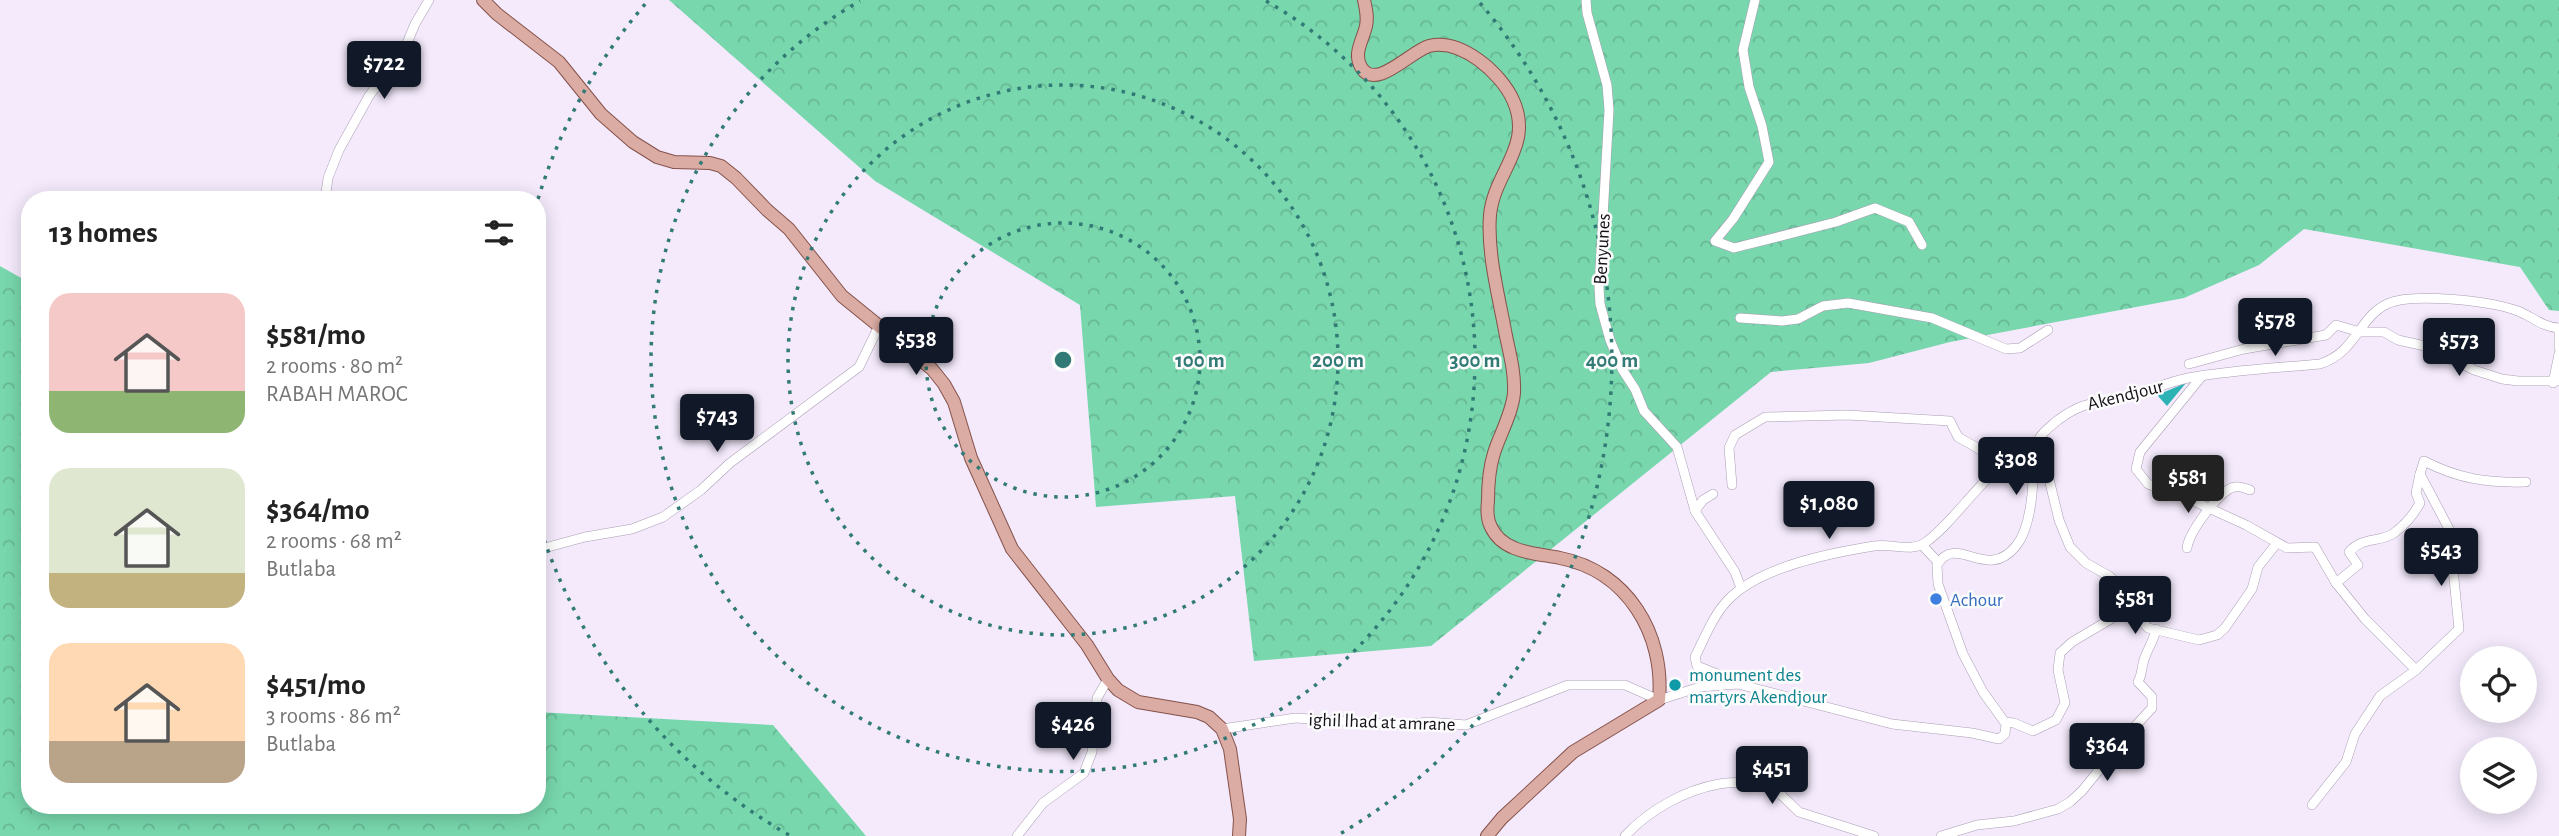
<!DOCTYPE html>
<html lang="en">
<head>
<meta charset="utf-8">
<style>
  body { margin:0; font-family:"Alegreya Sans",sans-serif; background:#f2f2f2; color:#222; height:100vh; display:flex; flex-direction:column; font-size:26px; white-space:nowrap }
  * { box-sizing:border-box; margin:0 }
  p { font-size:23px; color:#767676 }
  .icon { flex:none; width:38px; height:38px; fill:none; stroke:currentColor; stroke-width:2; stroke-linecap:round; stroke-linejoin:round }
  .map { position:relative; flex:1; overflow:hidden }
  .side { position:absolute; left:21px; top:191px; width:525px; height:623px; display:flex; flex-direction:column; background:#fff; border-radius:28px; box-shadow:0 4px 18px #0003 }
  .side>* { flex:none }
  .tools { position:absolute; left:2460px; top:646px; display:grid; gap:14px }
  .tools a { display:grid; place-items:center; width:77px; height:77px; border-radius:50%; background:#fff; box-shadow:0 4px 18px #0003; font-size:35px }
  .price { position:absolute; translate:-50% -60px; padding:0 16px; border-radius:7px; background:#111827; color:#fff; font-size:23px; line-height:46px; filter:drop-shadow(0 2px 4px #0008) }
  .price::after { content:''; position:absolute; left:50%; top:42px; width:21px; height:16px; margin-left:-10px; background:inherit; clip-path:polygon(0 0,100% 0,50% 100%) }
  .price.active { background:#222; color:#fff }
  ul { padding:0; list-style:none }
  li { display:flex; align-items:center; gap:21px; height:175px; padding:0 28px }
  li span { display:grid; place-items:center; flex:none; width:196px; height:140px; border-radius:21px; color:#555 }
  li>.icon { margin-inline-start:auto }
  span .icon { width:84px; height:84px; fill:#fffc; stroke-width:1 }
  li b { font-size:30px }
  h2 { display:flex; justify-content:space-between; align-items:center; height:84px; padding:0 28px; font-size:30px }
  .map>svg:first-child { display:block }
  .forest { fill:url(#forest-crowns) }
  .water { fill:#2db3b6 }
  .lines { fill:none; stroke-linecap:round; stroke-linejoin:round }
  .minor-casing { stroke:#aa9db3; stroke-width:10 }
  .major-casing { stroke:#85524b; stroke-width:14 }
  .minor { stroke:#fff; stroke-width:9 }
  .major { stroke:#daaca3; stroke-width:12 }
  .ring { fill:none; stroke:#317a75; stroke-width:3.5; stroke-dasharray:3.5 7 }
  .shop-dot { fill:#3f7fe0; stroke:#fcfcfc; stroke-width:2.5 }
  .culture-dot { fill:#0f9aa8; stroke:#fcfcfc; stroke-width:2.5 }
  .labels { text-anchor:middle; stroke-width:5; stroke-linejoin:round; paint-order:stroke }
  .street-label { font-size:19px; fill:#151018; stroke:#fcfcfc }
  .shop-label { font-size:19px; fill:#366cbe; stroke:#fcfcfc; text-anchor:start }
  .culture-label { font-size:19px; fill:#0d838f; stroke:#fcfcfc; text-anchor:start }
  .centre { fill:#317a75; stroke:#fcfcfc; stroke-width:3.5 }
  .ring-label { font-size:21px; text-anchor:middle; font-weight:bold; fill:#317a75; stroke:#fcfcfc; stroke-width:5; stroke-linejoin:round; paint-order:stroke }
</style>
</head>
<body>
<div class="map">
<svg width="2559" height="836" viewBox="0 0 2559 836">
  <defs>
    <pattern id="forest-crowns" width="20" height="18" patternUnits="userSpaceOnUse" patternTransform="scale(1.75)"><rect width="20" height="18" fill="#78d7ad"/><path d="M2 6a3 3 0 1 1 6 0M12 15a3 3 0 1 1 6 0" fill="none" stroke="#67b894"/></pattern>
  </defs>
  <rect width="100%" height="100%" fill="#f4eafc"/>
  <g class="forest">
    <path d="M 669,0 L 2559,0 L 2559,311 L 2549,310 L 2520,267 L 2304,229 L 2259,265 L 2184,298 L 1950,342 L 1869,363 L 1771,372 L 1431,646 L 1254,661 L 1235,496 L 1096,507 L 1080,305 L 875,181 Z"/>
    <path d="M 0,266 L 30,283 L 30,805 L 537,805 L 537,712 L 773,725 L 866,836 L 0,836 Z"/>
  </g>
  <path class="water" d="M 2186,383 L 2167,406 L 2157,395 Z"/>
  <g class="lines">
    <g class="minor-casing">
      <g id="minor">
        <path d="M 1586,0 L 1587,13 L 1607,85 L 1609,110 L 1599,287 L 1600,304 L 1610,340 L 1622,369 L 1635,389 L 1644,411 L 1677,447 L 1695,511 L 1735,572 L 1741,588"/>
        <path d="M 1755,0 L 1743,50 L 1749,87 L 1762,126 L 1769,162 L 1733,219 L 1715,241 L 1734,248 L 1836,222 L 1875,208 L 1909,222 L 1922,245"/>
        <path d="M 325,200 L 328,178 L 339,150 L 369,96 L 405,48 L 415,24 L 429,0"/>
        <path d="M 1740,318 L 1782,321 L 1798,319 L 1823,306 L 1848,303 L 1932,318 L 2006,349 L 2020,348 L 2048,330"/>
        <path d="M 2559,328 L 2559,348"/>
        <path d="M 2189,364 L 2244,349 L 2326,335 L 2336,325 L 2360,332 L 2384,332 L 2398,340 L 2425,346 L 2442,357 L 2459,362 L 2474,370 L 2502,379 L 2518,381 L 2559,381"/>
        <path d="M 2202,376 L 2140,452 L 2136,469 L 2148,484 L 2189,499 L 2246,525 L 2287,548 L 2315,547 L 2336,583 L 2365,619 L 2416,670"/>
        <path d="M 2553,383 L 2559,354"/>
        <path d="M 2034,456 L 2048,475 L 2059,520 L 2070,547 L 2086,563 L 2109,576 L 2123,588 L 2140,619 L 2148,628 L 2199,640 L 2217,635 L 2225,628 L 2252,589 L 2258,567 L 2277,543"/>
        <path d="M 1732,485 L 1729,448 L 1735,435 L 1765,417 L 1847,415 L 1950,421 L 1958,437 L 1988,454 L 2001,465"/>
        <path d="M 1695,511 L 1703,500 L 1713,494"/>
        <path d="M 1922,545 L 1938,562"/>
        <path d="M 2187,548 C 2189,532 2215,498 2229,489 C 2236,485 2242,487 2250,490"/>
        <path d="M 537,550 L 585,537 L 632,529 L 663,517 L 701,490 L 730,463 L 859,367 L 878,328"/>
        <path d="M 2336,583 L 2358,565 L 2349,552 C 2363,536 2380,543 2394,533 C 2405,525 2414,514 2420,503 L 2416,493 L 2420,474"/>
        <path d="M 1723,684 L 1717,674 L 1697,666 L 1695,657 C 1704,639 1713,616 1727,601 C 1758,567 1830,553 1874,546 C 1892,543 1911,553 1926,542 C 1958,520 2000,449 2036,446"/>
        <path d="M 2005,722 L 2014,723 L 2033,731 L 2056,720 L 2065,703 L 2058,670 L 2060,653 L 2072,642 L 2116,616 L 2131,600"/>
        <path d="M 1222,729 L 1295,718 L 1404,725 L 1428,722 L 1466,725 L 1568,685 L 1625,685 L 1659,700 L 1700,687 L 1738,684 L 1892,724 L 1972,733 L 1999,739 L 2005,734 L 2006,724 L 1983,692 L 1963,654 L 1938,584 L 1937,565 C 1957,532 1986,583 2016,546 C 2029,530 2032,501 2033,480 C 2034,467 2032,451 2039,439 C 2043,431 2051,426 2058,420 C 2085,400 2096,404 2127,397 C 2148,392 2167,382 2188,378 C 2231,370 2276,368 2320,364 C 2357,352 2358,318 2387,304 C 2412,292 2488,301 2515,310 C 2531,315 2541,327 2559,328"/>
        <path d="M 2312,805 L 2346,762 L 2355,734 L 2380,696 L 2416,670 L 2459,629 L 2449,529 L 2420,474 L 2424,461 C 2459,479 2487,483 2526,482"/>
        <path d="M 1017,836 L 1043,803 L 1084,773 L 1092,752 L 1097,698 L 1108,679"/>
        <path d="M 1625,836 C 1649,810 1685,790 1719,784 C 1735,781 1752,783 1768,782 L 1799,812 L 1874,836"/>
        <path d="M 1941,836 L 1977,825 L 2014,821 L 2058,809 L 2070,802 L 2082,791 L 2128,734 L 2152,708 L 2152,697 L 2138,682 C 2142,675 2141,671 2143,664 C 2144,654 2154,642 2156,629"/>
      </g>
    </g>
    <g class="major-casing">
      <g id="major">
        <path d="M 483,0 L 497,14 L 559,62 L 601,114 L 633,142 L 657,157 L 674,162 L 710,163 L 721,166 L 736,178 L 767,210 L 789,229 L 842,296 L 932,369 L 944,384 L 954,402 L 971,458 L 1012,549 L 1087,645 L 1108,679 L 1118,690 L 1138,702 L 1197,712 L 1209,717 L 1222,729 L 1230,749 L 1240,819 L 1239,836"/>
        <path d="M 1364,0 C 1366,9 1368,17 1366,26 C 1363,40 1353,53 1361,67 C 1375,92 1411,51 1429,46 C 1461,38 1501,73 1513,100 C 1534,146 1494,172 1490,215 C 1487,254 1499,297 1506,336 C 1510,355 1515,373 1514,393 C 1512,414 1500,434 1494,453 C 1489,469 1488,485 1488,501 C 1487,509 1487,519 1491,527 C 1503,553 1535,553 1560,558 C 1627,571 1665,634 1659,700 L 1573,752 L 1502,818 L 1487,836"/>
      </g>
    </g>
    <use href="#minor" class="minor"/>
    <use href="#major" class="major"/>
  </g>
  <g class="ring">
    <circle cx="1063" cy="360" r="137"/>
    <circle cx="1063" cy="360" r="275"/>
    <path d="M1266 1A412 412 0 1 1 860 1"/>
    <path d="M789 835A549 549 0 0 1 538 521M538 199A549 549 0 0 1 646 3M1480 3A549 549 0 0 1 1338 835"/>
  </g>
  <circle class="shop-dot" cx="1936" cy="599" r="7"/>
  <circle class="culture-dot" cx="1675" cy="685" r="7"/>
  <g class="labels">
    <g class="street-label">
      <text transform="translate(1601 249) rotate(-87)" y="7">Benyunes</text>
      <text transform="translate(2125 394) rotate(-14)" y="7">Akendjour</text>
      <text transform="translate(1382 721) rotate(2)" y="7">ighil lhad at amrane</text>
    </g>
    <g class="shop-label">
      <text x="1950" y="606">Achour</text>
    </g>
    <g class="culture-label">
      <text x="1689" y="681">monument des<tspan x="1689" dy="22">martyrs Akendjour</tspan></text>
    </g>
  </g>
  <circle cx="1063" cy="360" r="10" class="centre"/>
  <g class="ring-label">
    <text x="1200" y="367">100 m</text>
    <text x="1338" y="367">200 m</text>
    <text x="1475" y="367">300 m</text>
    <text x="1612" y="367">400 m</text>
  </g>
</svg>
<div class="tools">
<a><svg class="icon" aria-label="locate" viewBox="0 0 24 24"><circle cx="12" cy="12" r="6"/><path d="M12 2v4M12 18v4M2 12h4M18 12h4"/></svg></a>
<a><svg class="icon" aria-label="layers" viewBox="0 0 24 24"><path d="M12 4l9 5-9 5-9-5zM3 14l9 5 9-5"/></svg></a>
</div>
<b class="price" style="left:384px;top:101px">$722</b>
<b class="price" style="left:2275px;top:358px">$578</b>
<b class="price" style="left:916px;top:377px">$538</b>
<b class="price" style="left:2459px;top:378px">$573</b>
<b class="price" style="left:717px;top:454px">$743</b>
<b class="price" style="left:2016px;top:497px">$308</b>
<b class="price active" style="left:2188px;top:515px">$581</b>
<b class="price" style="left:1829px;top:541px">$1,080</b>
<b class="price" style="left:2441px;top:588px">$543</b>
<b class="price" style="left:2135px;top:636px">$581</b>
<b class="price" style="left:1073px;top:762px">$426</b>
<b class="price" style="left:2107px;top:783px">$364</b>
<b class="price" style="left:1772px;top:806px">$451</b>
<section class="side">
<h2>13 homes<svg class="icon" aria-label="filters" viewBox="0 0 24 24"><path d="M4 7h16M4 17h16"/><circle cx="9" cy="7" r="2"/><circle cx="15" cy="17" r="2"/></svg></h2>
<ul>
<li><span style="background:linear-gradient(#f6c9c9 70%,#8fb573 0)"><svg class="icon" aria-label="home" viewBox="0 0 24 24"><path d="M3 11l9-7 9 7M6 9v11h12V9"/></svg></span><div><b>$581/mo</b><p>2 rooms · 80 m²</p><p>RABAH MAROC</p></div></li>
<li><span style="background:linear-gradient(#dfe7d0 75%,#c2b280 0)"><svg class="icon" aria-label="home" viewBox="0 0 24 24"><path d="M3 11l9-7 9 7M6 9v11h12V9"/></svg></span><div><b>$364/mo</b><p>2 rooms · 68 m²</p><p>Butlaba</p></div></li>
<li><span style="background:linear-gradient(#ffd9b3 70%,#b9a48a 0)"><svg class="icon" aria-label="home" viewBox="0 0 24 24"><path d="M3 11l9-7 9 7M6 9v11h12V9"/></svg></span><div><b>$451/mo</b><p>3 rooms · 86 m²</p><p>Butlaba</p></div></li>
</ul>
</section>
</div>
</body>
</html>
